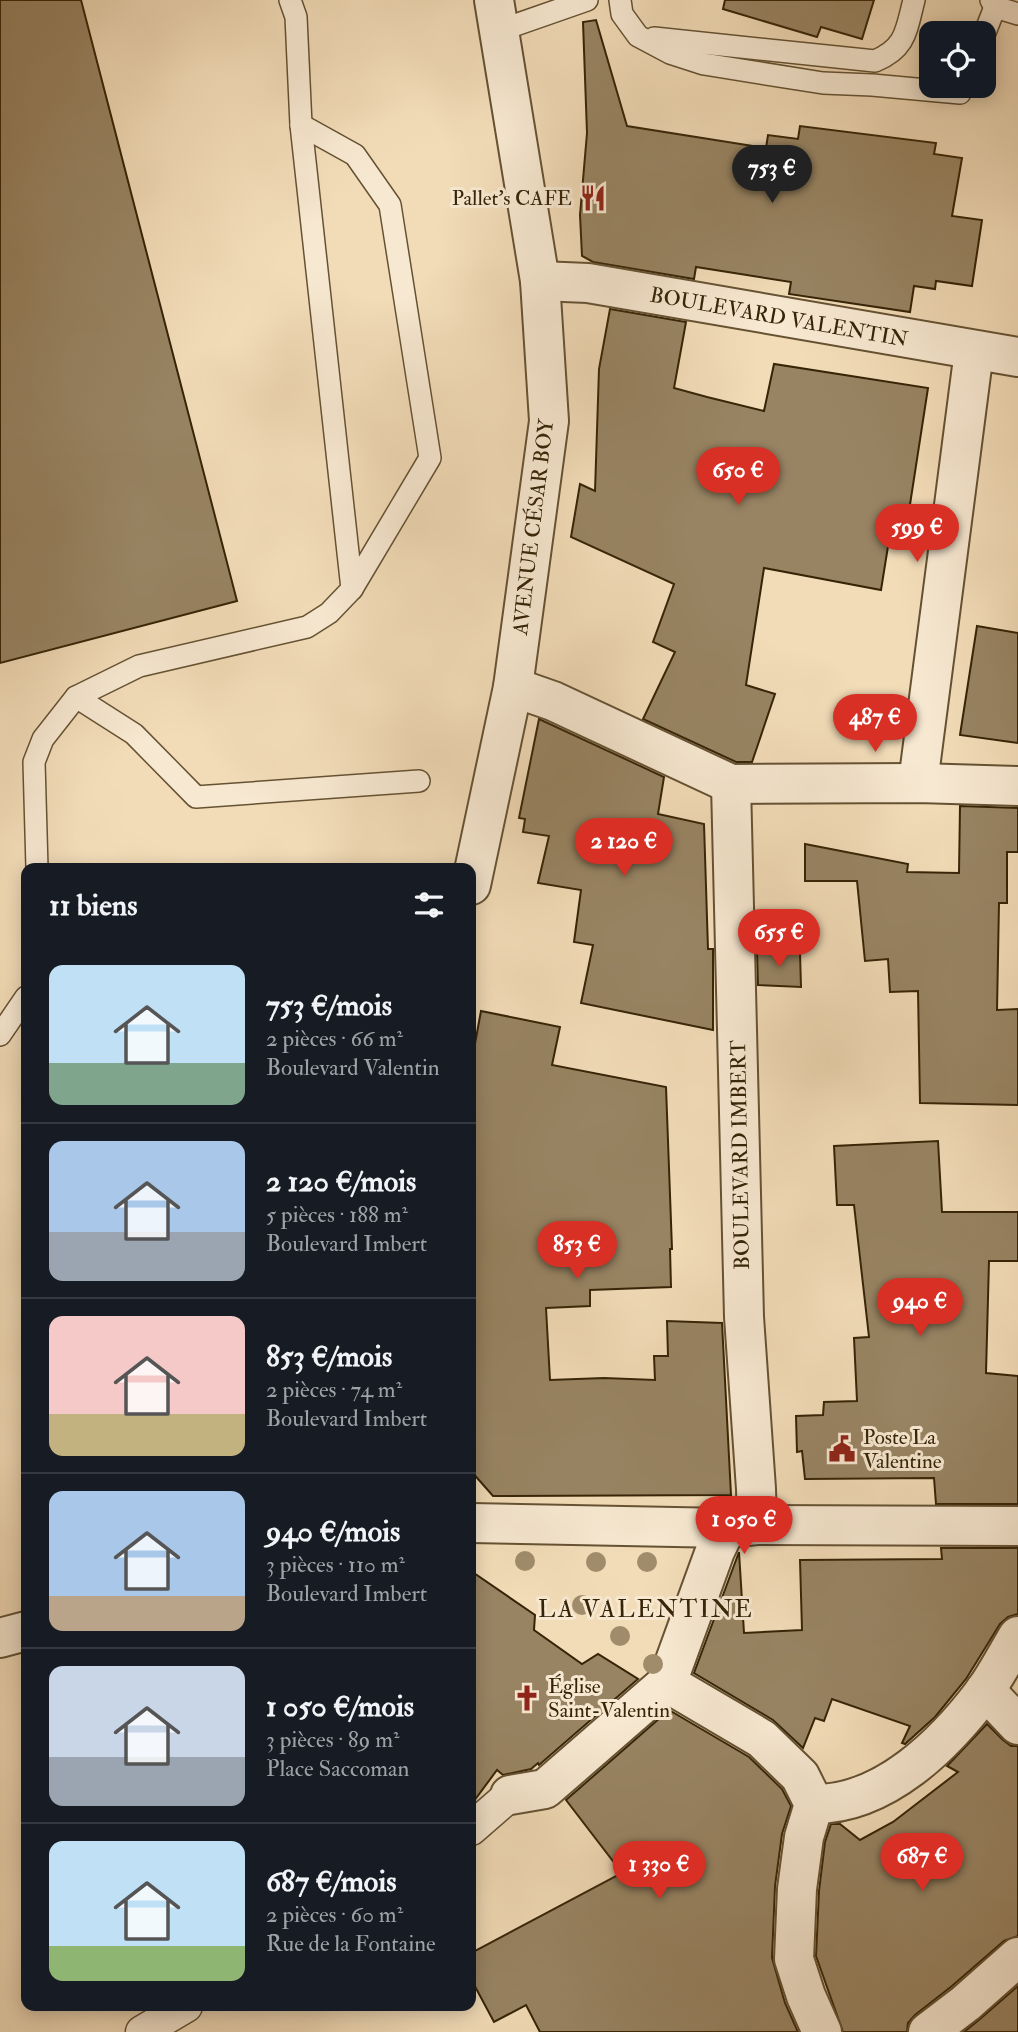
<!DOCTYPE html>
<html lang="fr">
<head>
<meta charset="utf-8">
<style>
  body { margin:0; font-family:"IM FELL Double Pica",serif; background:#242831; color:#f1f3f6; height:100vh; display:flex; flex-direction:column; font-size:26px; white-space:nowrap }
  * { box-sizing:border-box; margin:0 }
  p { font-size:23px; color:#9ea1a6 }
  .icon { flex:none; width:38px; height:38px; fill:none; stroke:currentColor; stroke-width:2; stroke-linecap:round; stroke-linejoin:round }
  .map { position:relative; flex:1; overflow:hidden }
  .drawer { position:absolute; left:21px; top:863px; width:455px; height:1148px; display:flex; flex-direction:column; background:#171b24; border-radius:14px; box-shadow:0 4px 18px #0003 }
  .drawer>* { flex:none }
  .tools { position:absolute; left:919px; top:21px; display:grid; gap:14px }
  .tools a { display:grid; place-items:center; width:77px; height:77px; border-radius:14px; background:#171b24; box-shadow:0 4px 18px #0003; font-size:35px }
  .price { position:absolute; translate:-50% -60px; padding:0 16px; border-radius:24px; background:#d93025; color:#fff; font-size:23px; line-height:46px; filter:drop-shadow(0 2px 4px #0008) }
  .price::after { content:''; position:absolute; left:50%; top:42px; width:21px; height:16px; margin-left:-10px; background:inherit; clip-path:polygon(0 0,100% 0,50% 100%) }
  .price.on { background:#222; color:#fff }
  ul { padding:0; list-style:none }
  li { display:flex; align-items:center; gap:21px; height:175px; padding:0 28px }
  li+li { border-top:2px solid #363941 }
  li span { display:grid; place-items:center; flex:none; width:196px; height:140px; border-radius:14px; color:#555 }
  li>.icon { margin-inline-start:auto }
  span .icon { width:84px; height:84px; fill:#fffc; stroke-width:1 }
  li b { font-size:30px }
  h2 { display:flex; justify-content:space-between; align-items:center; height:84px; padding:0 28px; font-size:30px }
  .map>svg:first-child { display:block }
  .building { fill:#988463; stroke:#362407; stroke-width:2 }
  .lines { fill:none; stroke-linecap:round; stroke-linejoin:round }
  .service-casing { stroke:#655233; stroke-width:24 }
  .pedestrian-casing { stroke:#655233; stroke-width:35 }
  .minor-casing { stroke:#655233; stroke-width:42 }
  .tertiary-casing { stroke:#655233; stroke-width:42 }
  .service { stroke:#f7e8d1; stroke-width:21 }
  .pedestrian { stroke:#f7e8d1; stroke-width:32 }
  .minor { stroke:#f7e8d1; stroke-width:38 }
  .tertiary { stroke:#f7e8d1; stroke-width:38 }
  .tree { fill:#a08c6b }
  .labels { text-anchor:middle; stroke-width:6; stroke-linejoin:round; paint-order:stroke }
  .poi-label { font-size:21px; fill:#362407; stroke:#f7e8d1; text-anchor:start }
  .street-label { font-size:21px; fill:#362407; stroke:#f7e8d1 }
  .quarter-label { font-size:24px; letter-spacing:2px; fill:#362407; stroke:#f7e8d1 }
</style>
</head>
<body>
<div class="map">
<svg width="1018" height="2032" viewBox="0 0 1018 2032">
  <rect width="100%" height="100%" fill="#f2dcb8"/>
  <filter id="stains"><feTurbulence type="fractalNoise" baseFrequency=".00286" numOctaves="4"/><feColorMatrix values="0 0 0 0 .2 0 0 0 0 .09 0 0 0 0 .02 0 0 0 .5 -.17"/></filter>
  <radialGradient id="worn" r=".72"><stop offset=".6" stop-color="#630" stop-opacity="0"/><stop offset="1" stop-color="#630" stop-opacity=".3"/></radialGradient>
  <g class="building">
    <path d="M 0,0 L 81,0 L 237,601 L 0,663 Z"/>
    <path d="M 725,0 L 874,0 L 862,39 L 821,27 L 817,37 L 723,9 Z"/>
    <path d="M 596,20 L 627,126 L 766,148 L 768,135 L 798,139 L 800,126 L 936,143 L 934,154 L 962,158 L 952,216 L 982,220 L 972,286 L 936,281 L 935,289 L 914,286 L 910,312 L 789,294 L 791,282 L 696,267 L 694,279 L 593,262 L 582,256 L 580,215 L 587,133 L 583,22 Z"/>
    <path d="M 610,309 L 686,322 L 674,388 L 707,397 L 764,411 L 774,364 L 928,388 L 909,511 L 894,509 L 881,590 L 764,568 L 746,685 L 775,694 L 752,762 L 736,762 L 643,719 L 675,652 L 653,642 L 674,584 L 571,537 L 580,484 L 595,491 L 599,369 Z"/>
    <path d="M 977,626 L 1018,633 L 1018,743 L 960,735 Z"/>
    <path d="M 539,719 L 664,777 L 658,814 L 704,824 L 708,949 L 713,949 L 713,1030 L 581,1003 L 593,945 L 574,942 L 581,890 L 538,883 L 549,836 L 523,832 L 525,819 L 519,818 Z"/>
    <path d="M 960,806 L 1018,808 L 1018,852 L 1007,852 L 1007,903 L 999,903 L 997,1010 L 1018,1009 L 1018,1105 L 920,1103 L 918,991 L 890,992 L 888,959 L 865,961 L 857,881 L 805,881 L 805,844 L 908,864 L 907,872 L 959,873 Z"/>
    <path d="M 757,951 L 800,953 L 801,987 L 758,985 Z"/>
    <path d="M 481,1011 L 560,1027 L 552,1065 L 666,1087 L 672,1249 L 670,1249 L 671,1287 L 590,1290 L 590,1306 L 546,1308 L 550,1380 L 604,1378 L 655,1380 L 654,1356 L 668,1356 L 667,1321 L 722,1323 L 731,1495 L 493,1496 L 471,1471 L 471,1065 Z"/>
    <path d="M 938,1141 L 942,1212 L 1018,1212 L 1018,1261 L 989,1261 L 986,1373 L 1018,1376 L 1018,1504 L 936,1504 L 934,1478 L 805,1479 L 802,1451 L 797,1452 L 796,1416 L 823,1415 L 824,1402 L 857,1401 L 854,1338 L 869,1337 L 854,1205 L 837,1205 L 834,1146 Z"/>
    <path d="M 941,1548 L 1018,1548 L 1018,1614 L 1008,1617 L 1000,1624 L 966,1679 L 935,1717 L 905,1744 L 902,1743 L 910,1726 L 832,1699 L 824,1721 L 815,1718 L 803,1748 L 773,1720 L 694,1673 L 739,1552 L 744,1633 L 802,1630 L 800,1560 L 942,1559 Z"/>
    <path d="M 471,1571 L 535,1615 L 534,1630 L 582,1664 L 598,1654 L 638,1679 L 539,1765 L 538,1763 L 531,1769 L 503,1775 L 497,1770 L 471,1805 Z"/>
    <path d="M 669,1710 L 749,1757 L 782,1789 L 791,1806 L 782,1834 L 775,1886 L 772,1958 L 785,2003 L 798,2032 L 540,2032 L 526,2005 L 494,2022 L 471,1979 L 471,1953 L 622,1873 L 566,1800 Z"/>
    <path d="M 987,1724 L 1003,1740 L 1011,1746 L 1018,1746 L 1018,1936 L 1004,1941 L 952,1986 L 915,2015 L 908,2023 L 907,2032 L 843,2032 L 816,1956 L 819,1891 L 825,1842 L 831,1824 L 840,1824 L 860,1840 L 893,1822 L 958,1772 L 947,1766 Z"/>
    <path d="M 1018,1986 L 1018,2032 L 964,2032 L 980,2019 Z"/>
  </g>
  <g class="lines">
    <g class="service-casing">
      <g id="service">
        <path d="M 620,0 L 622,14 L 638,36 L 670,53 L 704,64 L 823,83 L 872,85 L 960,93 L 963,86"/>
        <path d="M 991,0 L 995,7 L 1018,14"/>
        <path d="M 498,31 L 587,0"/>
        <path d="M 984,35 L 995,7"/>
        <path d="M 654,38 L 875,61 C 906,48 906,31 914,0"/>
        <path d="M 301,125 L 355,155 L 390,205 L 430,458 L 352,589"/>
        <path d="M 76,697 L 134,734 L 196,797 L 419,781"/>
        <path d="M 37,868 L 34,762 L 43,739 L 76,697 L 139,666 L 307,627 L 329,613 L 352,589 L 301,125 L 296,17 L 290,0"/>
        <path d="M 0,1035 L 26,997"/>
      </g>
    </g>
    <g class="pedestrian-casing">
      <g id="pedestrian">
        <path d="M 471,1829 L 510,1795"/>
        <path d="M 142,2032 L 186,2006"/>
      </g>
    </g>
    <g class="minor-casing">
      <g id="minor">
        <path d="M 540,281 L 588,283 L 1018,357"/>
        <path d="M 513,687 L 553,701 L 731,784 L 918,783 L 1018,786"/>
        <path d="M 918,783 L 974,351"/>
        <path d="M 731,784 L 744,1317 L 756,1489 L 757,1525"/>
        <path d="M 667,1683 L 762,1739 L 800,1776 L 814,1804 L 804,1837 L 797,1889 L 794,1959 L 806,1996 L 822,2032"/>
        <path d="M 985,1690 L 1018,1725"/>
        <path d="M 510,1795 L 545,1789 L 667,1683 L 715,1551 L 726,1528"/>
        <path d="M 814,1804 C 884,1805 945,1744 984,1692 C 997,1674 1007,1654 1018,1636"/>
        <path d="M 928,2032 L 966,2003 L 1018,1957"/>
      </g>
    </g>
    <g class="tertiary-casing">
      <g id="tertiary">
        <path d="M 471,885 L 513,687 L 549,421 L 540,281 L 494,0"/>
        <path d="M 471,1523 L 726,1528 L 757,1525 L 1018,1526"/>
        <path d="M 0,1638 L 26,1631"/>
      </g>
    </g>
    <use href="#service" class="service"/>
    <use href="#pedestrian" class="pedestrian"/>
    <use href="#minor" class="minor"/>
    <use href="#tertiary" class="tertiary"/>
  </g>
  <g class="tree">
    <circle cx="525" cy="1561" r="10"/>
    <circle cx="596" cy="1562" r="10"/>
    <circle cx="647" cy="1562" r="10"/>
    <circle cx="582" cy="1605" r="10"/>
    <circle cx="620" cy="1636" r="10"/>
    <circle cx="653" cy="1664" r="10"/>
  </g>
  <defs>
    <g id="restaurant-bare" transform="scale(2.1)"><path d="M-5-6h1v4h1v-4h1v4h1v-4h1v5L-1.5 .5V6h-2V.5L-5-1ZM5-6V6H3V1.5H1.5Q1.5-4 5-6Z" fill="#8f2418" stroke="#f7e8d1" stroke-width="2.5" paint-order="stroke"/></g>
    <g id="civic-bare" transform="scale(2.1)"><path d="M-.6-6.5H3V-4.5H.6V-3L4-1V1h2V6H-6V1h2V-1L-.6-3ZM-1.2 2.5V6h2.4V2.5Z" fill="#8f2418" stroke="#f7e8d1" stroke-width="2.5" paint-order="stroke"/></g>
    <g id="church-bare" transform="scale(2.1)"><path d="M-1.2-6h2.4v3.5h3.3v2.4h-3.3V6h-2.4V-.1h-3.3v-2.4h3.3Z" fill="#8f2418" stroke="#f7e8d1" stroke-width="2.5" paint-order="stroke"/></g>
  </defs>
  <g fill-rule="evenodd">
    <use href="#restaurant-bare" x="593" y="198"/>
    <use href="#civic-bare" x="842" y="1449"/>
    <use href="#church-bare" x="527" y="1698"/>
  </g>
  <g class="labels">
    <g class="poi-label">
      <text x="572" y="205" text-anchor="end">Pallet's CAFE</text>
      <text x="863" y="1444">Poste La<tspan x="863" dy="24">Valentine</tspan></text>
      <text x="548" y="1693">Église<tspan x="548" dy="24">Saint-Valentin</tspan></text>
    </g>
    <g class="street-label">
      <text transform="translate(779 317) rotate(10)" y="7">BOULEVARD VALENTIN</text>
      <text transform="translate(533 527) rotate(-83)" y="7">AVENUE CÉSAR BOY</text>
      <text transform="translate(740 1155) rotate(-91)" y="7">BOULEVARD IMBERT</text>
    </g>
    <g class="quarter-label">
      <text x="646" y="1617">LA VALENTINE</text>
    </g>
  </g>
  <rect width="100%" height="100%" filter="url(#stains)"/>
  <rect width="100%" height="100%" fill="url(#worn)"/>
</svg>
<div class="tools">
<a><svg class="icon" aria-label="locate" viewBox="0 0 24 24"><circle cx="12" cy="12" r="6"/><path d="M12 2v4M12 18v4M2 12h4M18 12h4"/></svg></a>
</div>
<b class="price on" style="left:772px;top:205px">753 €</b>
<b class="price" style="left:738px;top:507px">650 €</b>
<b class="price" style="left:917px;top:564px">599 €</b>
<b class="price" style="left:875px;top:754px">487 €</b>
<b class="price" style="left:624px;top:878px">2 120 €</b>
<b class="price" style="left:779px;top:969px">655 €</b>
<b class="price" style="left:577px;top:1281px">853 €</b>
<b class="price" style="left:920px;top:1338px">940 €</b>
<b class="price" style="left:744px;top:1556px">1 050 €</b>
<b class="price" style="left:922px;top:1893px">687 €</b>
<b class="price" style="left:659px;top:1901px">1 330 €</b>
<section class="drawer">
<h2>11 biens<svg class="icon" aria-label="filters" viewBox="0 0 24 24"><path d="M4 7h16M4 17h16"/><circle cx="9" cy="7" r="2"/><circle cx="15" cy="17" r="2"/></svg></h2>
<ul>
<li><span style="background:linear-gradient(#bfe0f5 70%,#7fa58c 0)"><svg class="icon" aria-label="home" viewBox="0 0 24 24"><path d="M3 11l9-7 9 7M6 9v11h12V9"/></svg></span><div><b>753 €/mois</b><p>2 pièces · 66 m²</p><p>Boulevard Valentin</p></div></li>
<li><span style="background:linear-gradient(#a9c7e8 65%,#9aa5b1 0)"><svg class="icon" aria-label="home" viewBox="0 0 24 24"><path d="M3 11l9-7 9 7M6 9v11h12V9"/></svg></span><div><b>2 120 €/mois</b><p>5 pièces · 188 m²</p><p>Boulevard Imbert</p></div></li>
<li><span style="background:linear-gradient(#f6c9c9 70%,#c2b280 0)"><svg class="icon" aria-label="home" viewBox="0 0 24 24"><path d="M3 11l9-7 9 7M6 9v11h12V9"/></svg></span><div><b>853 €/mois</b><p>2 pièces · 74 m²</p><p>Boulevard Imbert</p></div></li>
<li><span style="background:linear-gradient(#a9c7e8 75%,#b9a48a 0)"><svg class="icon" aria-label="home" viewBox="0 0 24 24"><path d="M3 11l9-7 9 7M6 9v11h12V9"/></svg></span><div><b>940 €/mois</b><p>3 pièces · 110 m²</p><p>Boulevard Imbert</p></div></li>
<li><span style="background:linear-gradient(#c9d6e8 65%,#9aa5b1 0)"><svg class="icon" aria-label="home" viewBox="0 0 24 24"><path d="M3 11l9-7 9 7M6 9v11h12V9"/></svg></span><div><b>1 050 €/mois</b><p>3 pièces · 89 m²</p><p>Place Saccoman</p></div></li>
<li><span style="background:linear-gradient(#bfe0f5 75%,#8fb573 0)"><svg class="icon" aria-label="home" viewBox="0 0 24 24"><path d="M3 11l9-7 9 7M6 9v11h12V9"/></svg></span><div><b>687 €/mois</b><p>2 pièces · 60 m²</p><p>Rue de la Fontaine</p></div></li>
</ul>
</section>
</div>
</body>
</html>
